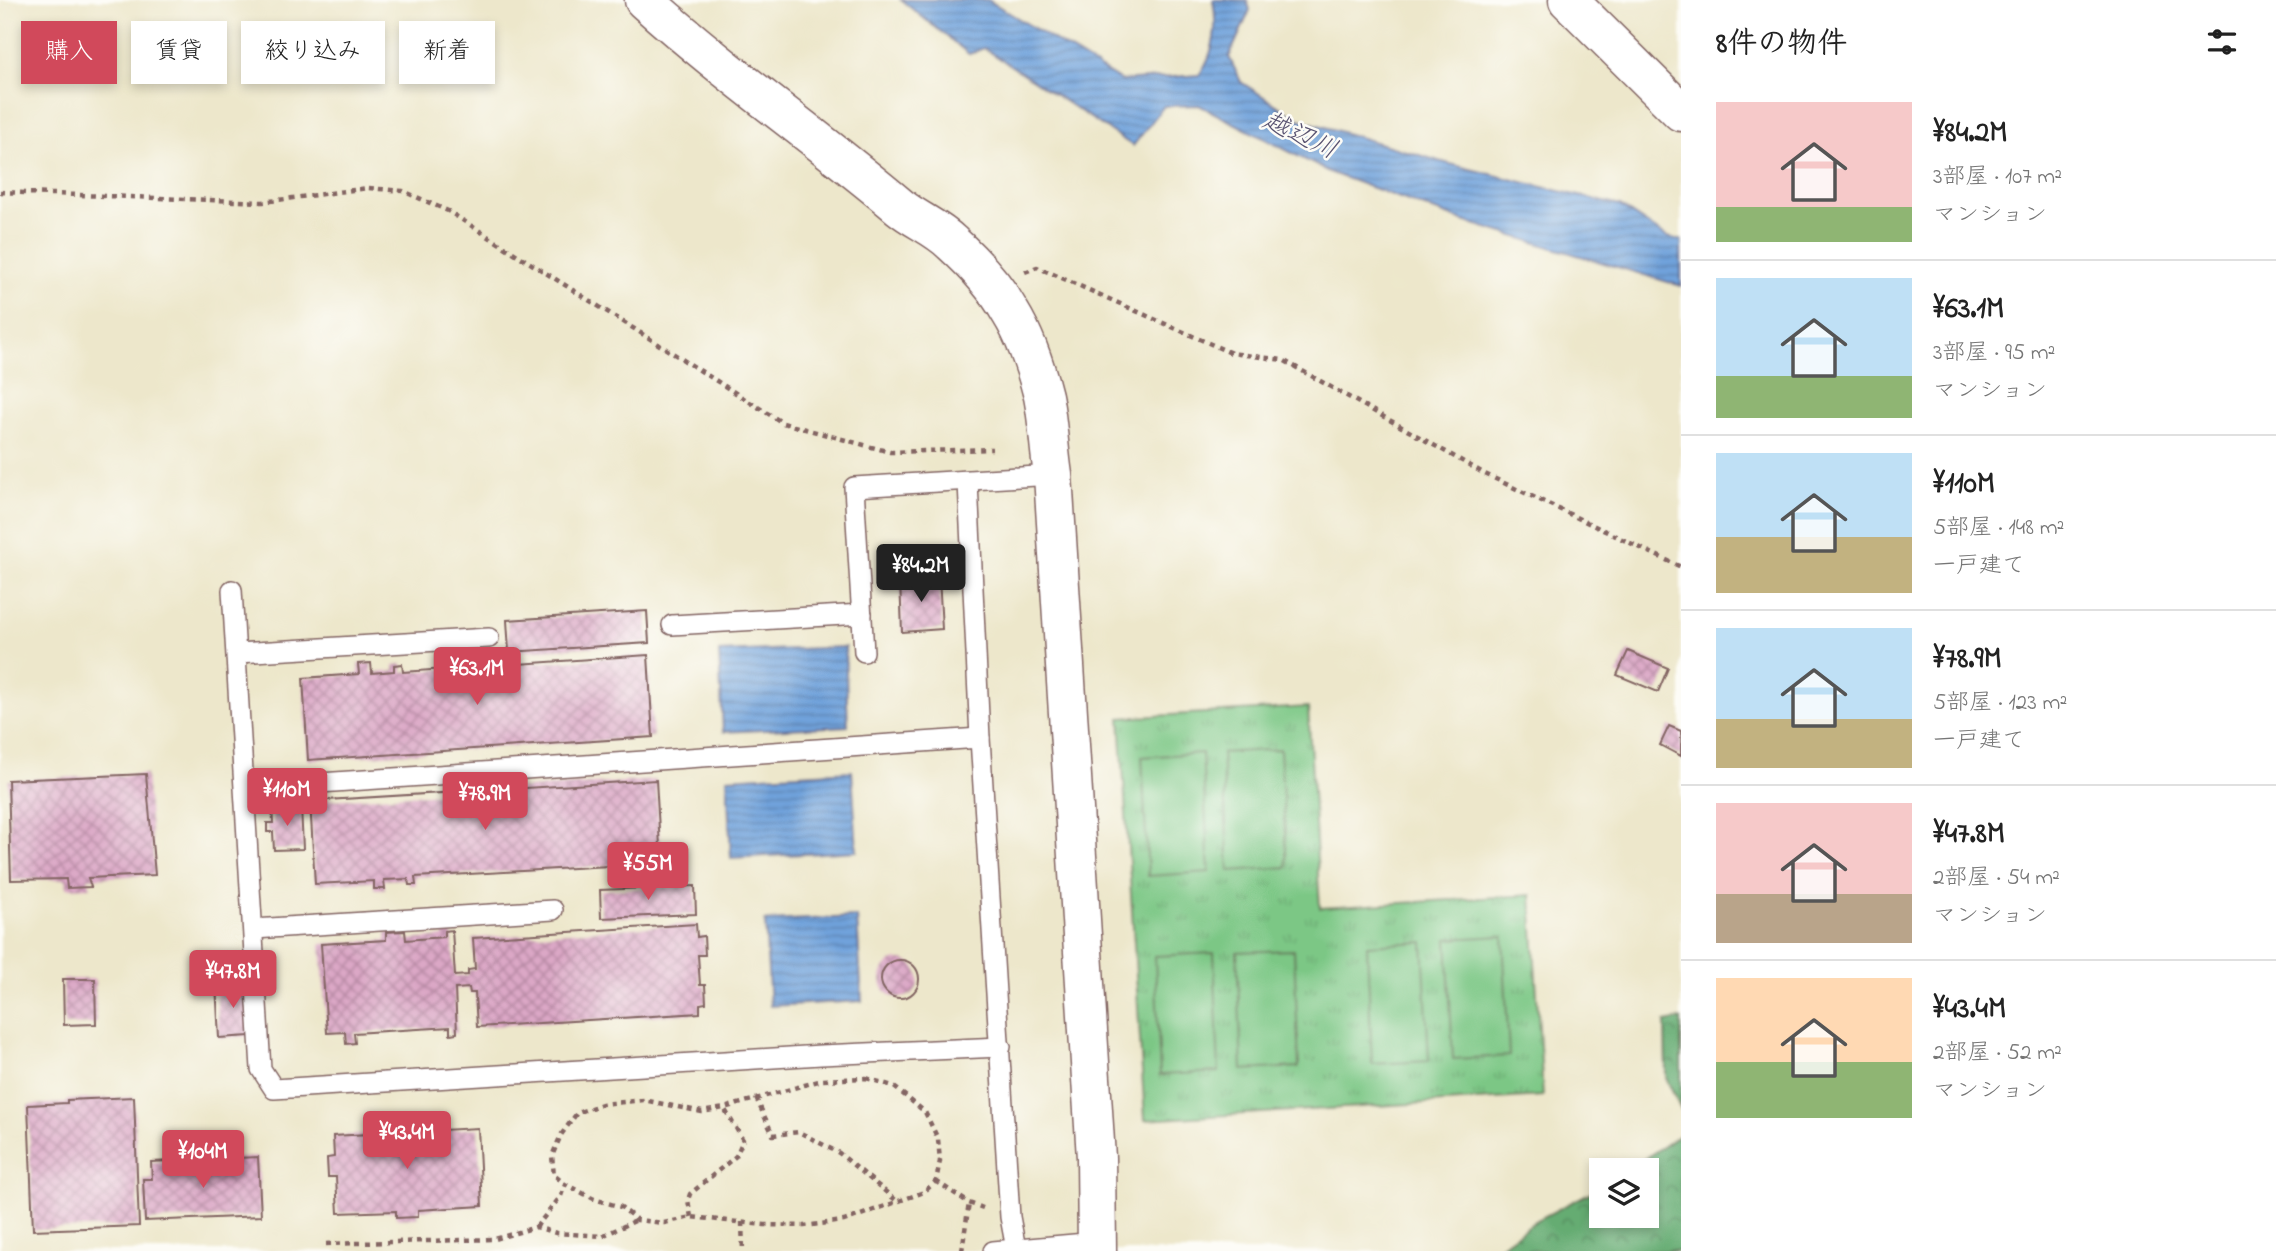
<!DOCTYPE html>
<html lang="ja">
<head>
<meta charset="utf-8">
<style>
  body { margin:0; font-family:"Indie Flower","Klee One",sans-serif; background:#f2f2f2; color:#222; height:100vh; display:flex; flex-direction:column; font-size:26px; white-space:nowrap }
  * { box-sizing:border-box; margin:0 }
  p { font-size:23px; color:#767676 }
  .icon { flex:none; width:38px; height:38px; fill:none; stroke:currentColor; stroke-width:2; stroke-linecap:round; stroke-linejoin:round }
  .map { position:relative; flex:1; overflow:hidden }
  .panel { display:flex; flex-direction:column; background:#fff; width:595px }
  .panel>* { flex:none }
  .guide { position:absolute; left:21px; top:21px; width:665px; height:63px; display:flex; gap:14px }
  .controls { position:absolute; left:1589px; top:1158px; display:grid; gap:14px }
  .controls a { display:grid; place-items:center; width:70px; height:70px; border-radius:0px; background:#fff; box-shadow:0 4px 10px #0003; font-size:35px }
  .price { position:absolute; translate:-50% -60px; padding:0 16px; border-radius:7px; background:#d1495b; color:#fff; font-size:23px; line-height:46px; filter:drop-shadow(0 2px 4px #0008) }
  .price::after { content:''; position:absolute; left:50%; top:42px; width:21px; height:16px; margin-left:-10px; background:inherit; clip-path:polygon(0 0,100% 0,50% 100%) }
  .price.current { background:#222; color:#fff }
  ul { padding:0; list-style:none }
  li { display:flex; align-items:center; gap:21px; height:175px; padding:0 35px }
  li+li { border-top:2px solid #e0e0e0 }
  li span { display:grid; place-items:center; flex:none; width:196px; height:140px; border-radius:0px; color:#555 }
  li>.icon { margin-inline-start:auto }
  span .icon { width:84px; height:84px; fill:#fffc; stroke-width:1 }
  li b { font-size:30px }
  h2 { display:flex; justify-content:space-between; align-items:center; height:84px; padding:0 35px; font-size:30px }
  .chip { padding:0 24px; border-radius:0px; background:#fff; box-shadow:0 4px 10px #0003; font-size:24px; line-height:63px }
  .chip.current { background:#d1495b; color:#fff }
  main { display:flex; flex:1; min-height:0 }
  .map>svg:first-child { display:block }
  .forest { fill:url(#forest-crowns); stroke:#58664e; stroke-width:2 }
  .park { fill:url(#park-tufts); stroke:#637358; stroke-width:2 }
  .garden { fill:#7cc785; stroke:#637358; stroke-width:2 }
  .water { fill:url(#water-rules); stroke:#5d6083; stroke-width:2 }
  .building { fill:url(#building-cross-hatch) }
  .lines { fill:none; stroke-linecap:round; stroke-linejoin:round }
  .lane-casing { stroke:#836563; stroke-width:22 }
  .street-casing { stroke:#836563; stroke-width:41 }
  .path { stroke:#836563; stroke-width:4.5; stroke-dasharray:5 5; stroke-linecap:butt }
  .lane { stroke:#fff; stroke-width:19 }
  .street { stroke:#fff; stroke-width:38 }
  .labels { text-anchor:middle; stroke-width:5; stroke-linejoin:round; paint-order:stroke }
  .water-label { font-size:26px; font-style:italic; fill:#595371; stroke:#fdfcf7 }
</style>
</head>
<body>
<main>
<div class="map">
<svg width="1681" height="1251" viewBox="0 0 1681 1251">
  <defs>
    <pattern id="forest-crowns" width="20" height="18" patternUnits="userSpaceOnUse" patternTransform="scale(1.75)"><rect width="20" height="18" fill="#65ac72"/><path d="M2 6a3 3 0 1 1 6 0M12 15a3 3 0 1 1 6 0" fill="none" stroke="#558b5e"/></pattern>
    <pattern id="park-tufts" width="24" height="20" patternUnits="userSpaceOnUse" patternTransform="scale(1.75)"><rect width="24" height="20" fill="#7cc785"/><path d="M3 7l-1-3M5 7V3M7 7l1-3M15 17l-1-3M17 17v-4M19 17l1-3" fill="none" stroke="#6daa73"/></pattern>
    <pattern id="water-rules" width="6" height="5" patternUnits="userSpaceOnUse" patternTransform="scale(1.75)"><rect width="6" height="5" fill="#70a2db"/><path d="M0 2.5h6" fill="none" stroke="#5e83b2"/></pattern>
    <pattern id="building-cross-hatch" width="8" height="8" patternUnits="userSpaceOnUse" patternTransform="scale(1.75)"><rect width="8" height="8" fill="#dba7c6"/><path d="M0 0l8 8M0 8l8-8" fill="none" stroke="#b487a1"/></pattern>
  </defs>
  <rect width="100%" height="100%" fill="#fdfcf7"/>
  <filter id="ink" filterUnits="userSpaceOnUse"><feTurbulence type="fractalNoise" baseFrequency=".0143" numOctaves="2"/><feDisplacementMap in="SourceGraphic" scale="14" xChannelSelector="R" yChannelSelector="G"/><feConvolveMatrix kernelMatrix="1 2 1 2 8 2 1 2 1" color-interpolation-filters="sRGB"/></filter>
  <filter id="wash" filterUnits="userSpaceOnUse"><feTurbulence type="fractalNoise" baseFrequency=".00686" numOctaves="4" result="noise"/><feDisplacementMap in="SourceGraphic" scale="28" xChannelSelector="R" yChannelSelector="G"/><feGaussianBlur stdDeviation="1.57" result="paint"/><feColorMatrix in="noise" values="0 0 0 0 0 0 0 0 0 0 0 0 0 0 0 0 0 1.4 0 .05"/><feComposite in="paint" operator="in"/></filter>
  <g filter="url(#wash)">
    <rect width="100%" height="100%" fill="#ede7cb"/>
    <g class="forest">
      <path d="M 1681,1019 L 1681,1110 L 1666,1078 L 1665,1022 Z"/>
      <path d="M 1681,1134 L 1681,1251 L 1493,1251 L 1537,1220 L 1601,1187 L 1601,1216 L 1647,1216 L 1647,1171 L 1627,1171 Z"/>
    </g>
    <path class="park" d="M 1308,707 L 1320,908 L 1531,895 L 1543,1096 L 1145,1120 L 1120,718 Z"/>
    <g class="garden">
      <path d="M 1280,749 L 1287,867 L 1229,871 L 1222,753 Z"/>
      <path d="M 1202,753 L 1209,872 L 1148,876 L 1142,757 Z"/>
      <path d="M 1503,936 L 1509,1056 L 1453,1059 L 1447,939 Z"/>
      <path d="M 1423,942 L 1429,1061 L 1372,1064 L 1367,945 Z"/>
      <path d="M 1294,950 L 1299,1067 L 1242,1070 L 1237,952 Z"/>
      <path d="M 1214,953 L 1219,1072 L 1160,1075 L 1155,956 Z"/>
    </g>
    <g class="water">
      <path d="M 901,0 L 988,0 L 1121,81 L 1199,75 C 1215,54 1218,25 1213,0 L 1247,0 L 1250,10 L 1229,57 L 1241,82 L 1298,119 L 1446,163 L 1620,206 L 1667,237 L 1681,240 L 1681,286 L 1463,221 L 1329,172 L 1199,105 L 1164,106 L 1133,146 L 984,48 L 969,54 Z"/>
      <path d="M 845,647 L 848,726 L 723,732 L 719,652 Z"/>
      <path d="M 852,771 L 857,851 L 731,858 L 727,778 Z"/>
      <path d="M 857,917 L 862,1001 L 770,1006 L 765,921 Z"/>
    </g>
    <g id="blocks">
      <g class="building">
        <path d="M 939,577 L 942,629 L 902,632 L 900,579 Z"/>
        <path d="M 647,611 L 649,643 L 509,652 L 507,620 Z"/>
        <path d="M 1628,651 L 1668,668 L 1658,692 L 1617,675 Z"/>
        <path d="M 648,655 L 653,737 L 308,760 L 303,678 L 359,674 L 358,664 L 371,663 L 372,673 L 394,671 L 394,665 L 402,664 L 403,672 Z"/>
        <path d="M 1669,726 L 1681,731 L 1681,756 L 1660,745 Z"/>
        <path d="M 146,774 L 155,875 L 88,878 L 91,887 L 67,888 L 66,879 L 11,880 L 8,780 Z"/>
        <path d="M 656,780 L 661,863 L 415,877 L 416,885 L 409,885 L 408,879 L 384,880 L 385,889 L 374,889 L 374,881 L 315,884 L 310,801 Z"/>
        <path d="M 301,806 L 303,849 L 274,850 L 273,832 L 267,832 L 267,823 L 273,823 L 272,807 Z"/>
        <path d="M 695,886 L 696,914 L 601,918 L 600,890 Z"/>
        <path d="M 696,924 L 697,937 L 704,936 L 705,955 L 698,955 L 700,985 L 705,985 L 706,1003 L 700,1004 L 700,1013 L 477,1027 L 475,993 L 470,993 L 469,988 L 455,989 L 457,1033 L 450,1034 L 450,1027 L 354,1033 L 355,1043 L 346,1044 L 345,1032 L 327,1033 L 321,944 L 386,940 L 386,932 L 405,931 L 406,940 L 444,937 L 444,931 L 452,930 L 455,976 L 468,975 L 468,970 L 475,969 L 473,938 Z"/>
        <circle cx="900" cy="979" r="19"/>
        <path d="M 63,979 L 95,979 L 96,1024 L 64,1025 Z"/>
        <path d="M 247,982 L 250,1036 L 219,1038 L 216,984 Z"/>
        <path d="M 134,1097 L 139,1226 L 33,1230 L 28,1105 L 67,1103 L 67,1100 Z"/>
        <path d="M 478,1128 L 482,1206 L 418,1210 L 418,1217 L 396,1218 L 396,1211 L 338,1213 L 336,1177 L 328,1177 L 327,1158 L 334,1157 L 333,1136 Z"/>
        <path d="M 258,1157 L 261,1216 L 145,1221 L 143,1179 L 152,1179 L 151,1162 Z"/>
      </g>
    </g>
  </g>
  <g filter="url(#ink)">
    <use href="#blocks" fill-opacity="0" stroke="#836563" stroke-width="2"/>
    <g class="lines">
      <g class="lane-casing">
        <g id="lane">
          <path d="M 968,482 L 980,738 L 1010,1217 L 1016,1249"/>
          <path d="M 232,590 L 261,1069 L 274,1089 L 821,1055 L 1001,1047"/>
          <path d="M 672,625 L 862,614"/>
          <path d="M 864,652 L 854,487 L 1053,475"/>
          <path d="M 237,653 L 489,638"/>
          <path d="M 246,788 L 980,738"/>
          <path d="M 254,929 L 553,910"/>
          <path d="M 993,1251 L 1097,1242"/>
        </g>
      </g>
      <g class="street-casing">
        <g id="street">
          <path d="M 644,0 C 726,74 816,136 900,207 C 916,220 937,228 952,243 C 973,262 996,287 1010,312 C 1025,336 1036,368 1043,396 C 1048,421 1049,449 1053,475 L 1096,1158 L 1097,1251"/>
          <path d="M 1568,0 L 1681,112"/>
        </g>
      </g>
      <g class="path">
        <path d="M 0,192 L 263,202 L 368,188 L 403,191 L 448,211 L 783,423 L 890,452 L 992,449"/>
        <path d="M 1025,272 L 1037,267 L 1231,353 L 1283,360 L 1485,474 L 1681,567"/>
        <path d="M 866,1078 L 893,1086 L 925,1112 L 938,1139 L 940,1161 L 936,1181 L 924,1192 L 844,1221 L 804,1226 L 765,1225 L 691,1217 L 664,1223 L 637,1220 L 621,1207 L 594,1199 L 565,1184 L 554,1175 L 552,1156 L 561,1135 L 577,1113 L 602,1104 L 644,1100 L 702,1112 L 724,1108 L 822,1080 Z"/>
        <path d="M 756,1098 L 773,1135 L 799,1132 L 839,1153 L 898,1202"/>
        <path d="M 936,1181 L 969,1203 L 983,1208"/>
        <path d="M 691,1217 L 688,1200 L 690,1194 L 736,1156 L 743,1140 L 724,1108"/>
        <path d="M 742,1222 L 743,1251"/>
        <path d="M 536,1227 L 561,1196 L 565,1184"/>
        <path d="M 326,1244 L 495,1239 L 536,1227 L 556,1233 L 602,1236 L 637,1220"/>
        <path d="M 962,1251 L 969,1203"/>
      </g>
      <use href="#lane" class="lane"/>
      <use href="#street" class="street"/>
    </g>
  </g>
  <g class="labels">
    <g class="water-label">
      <text transform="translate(1301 134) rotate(25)" y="9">越辺川</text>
    </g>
  </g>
</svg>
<div class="controls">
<a><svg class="icon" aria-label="layers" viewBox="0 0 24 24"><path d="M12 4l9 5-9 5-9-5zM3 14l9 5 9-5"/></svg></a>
</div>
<b class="price current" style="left:921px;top:604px">¥84.2M</b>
<b class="price" style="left:477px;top:707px">¥63.1M</b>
<b class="price" style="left:287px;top:828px">¥110M</b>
<b class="price" style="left:485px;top:832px">¥78.9M</b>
<b class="price" style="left:648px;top:902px">¥55M</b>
<b class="price" style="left:233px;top:1010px">¥47.8M</b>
<b class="price" style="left:407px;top:1171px">¥43.4M</b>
<b class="price" style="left:203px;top:1190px">¥104M</b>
<div class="guide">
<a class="chip current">購入</a>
<a class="chip">賃貸</a>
<a class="chip">絞り込み</a>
<a class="chip">新着</a>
</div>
</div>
<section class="panel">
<h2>8件の物件<svg class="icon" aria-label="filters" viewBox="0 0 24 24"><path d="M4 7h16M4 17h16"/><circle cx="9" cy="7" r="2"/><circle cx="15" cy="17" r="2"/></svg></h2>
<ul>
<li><span style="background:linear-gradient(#f6c9c9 75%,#8fb573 0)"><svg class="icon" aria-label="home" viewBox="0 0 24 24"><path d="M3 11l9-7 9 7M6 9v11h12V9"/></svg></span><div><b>¥84.2M</b><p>3部屋 · 107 m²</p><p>マンション</p></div></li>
<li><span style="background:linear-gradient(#bfe0f5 70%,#8fb573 0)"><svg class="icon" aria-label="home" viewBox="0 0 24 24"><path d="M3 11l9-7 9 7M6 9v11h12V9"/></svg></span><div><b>¥63.1M</b><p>3部屋 · 95 m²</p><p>マンション</p></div></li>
<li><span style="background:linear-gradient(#bfe0f5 60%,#c2b280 0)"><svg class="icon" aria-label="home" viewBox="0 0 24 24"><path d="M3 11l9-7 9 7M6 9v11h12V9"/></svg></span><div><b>¥110M</b><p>5部屋 · 148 m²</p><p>一戸建て</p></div></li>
<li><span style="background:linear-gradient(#bfe0f5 65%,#c2b280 0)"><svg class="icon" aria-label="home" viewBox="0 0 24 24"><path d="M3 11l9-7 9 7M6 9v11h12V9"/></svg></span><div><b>¥78.9M</b><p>5部屋 · 123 m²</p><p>一戸建て</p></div></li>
<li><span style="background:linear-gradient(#f6c9c9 65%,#b9a48a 0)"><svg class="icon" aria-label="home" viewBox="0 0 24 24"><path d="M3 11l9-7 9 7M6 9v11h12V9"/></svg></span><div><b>¥47.8M</b><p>2部屋 · 54 m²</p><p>マンション</p></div></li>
<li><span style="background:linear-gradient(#ffd9b3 60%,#8fb573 0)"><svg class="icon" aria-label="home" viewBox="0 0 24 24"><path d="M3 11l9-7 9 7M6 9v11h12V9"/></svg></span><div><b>¥43.4M</b><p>2部屋 · 52 m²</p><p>マンション</p></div></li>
</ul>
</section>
</main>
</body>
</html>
